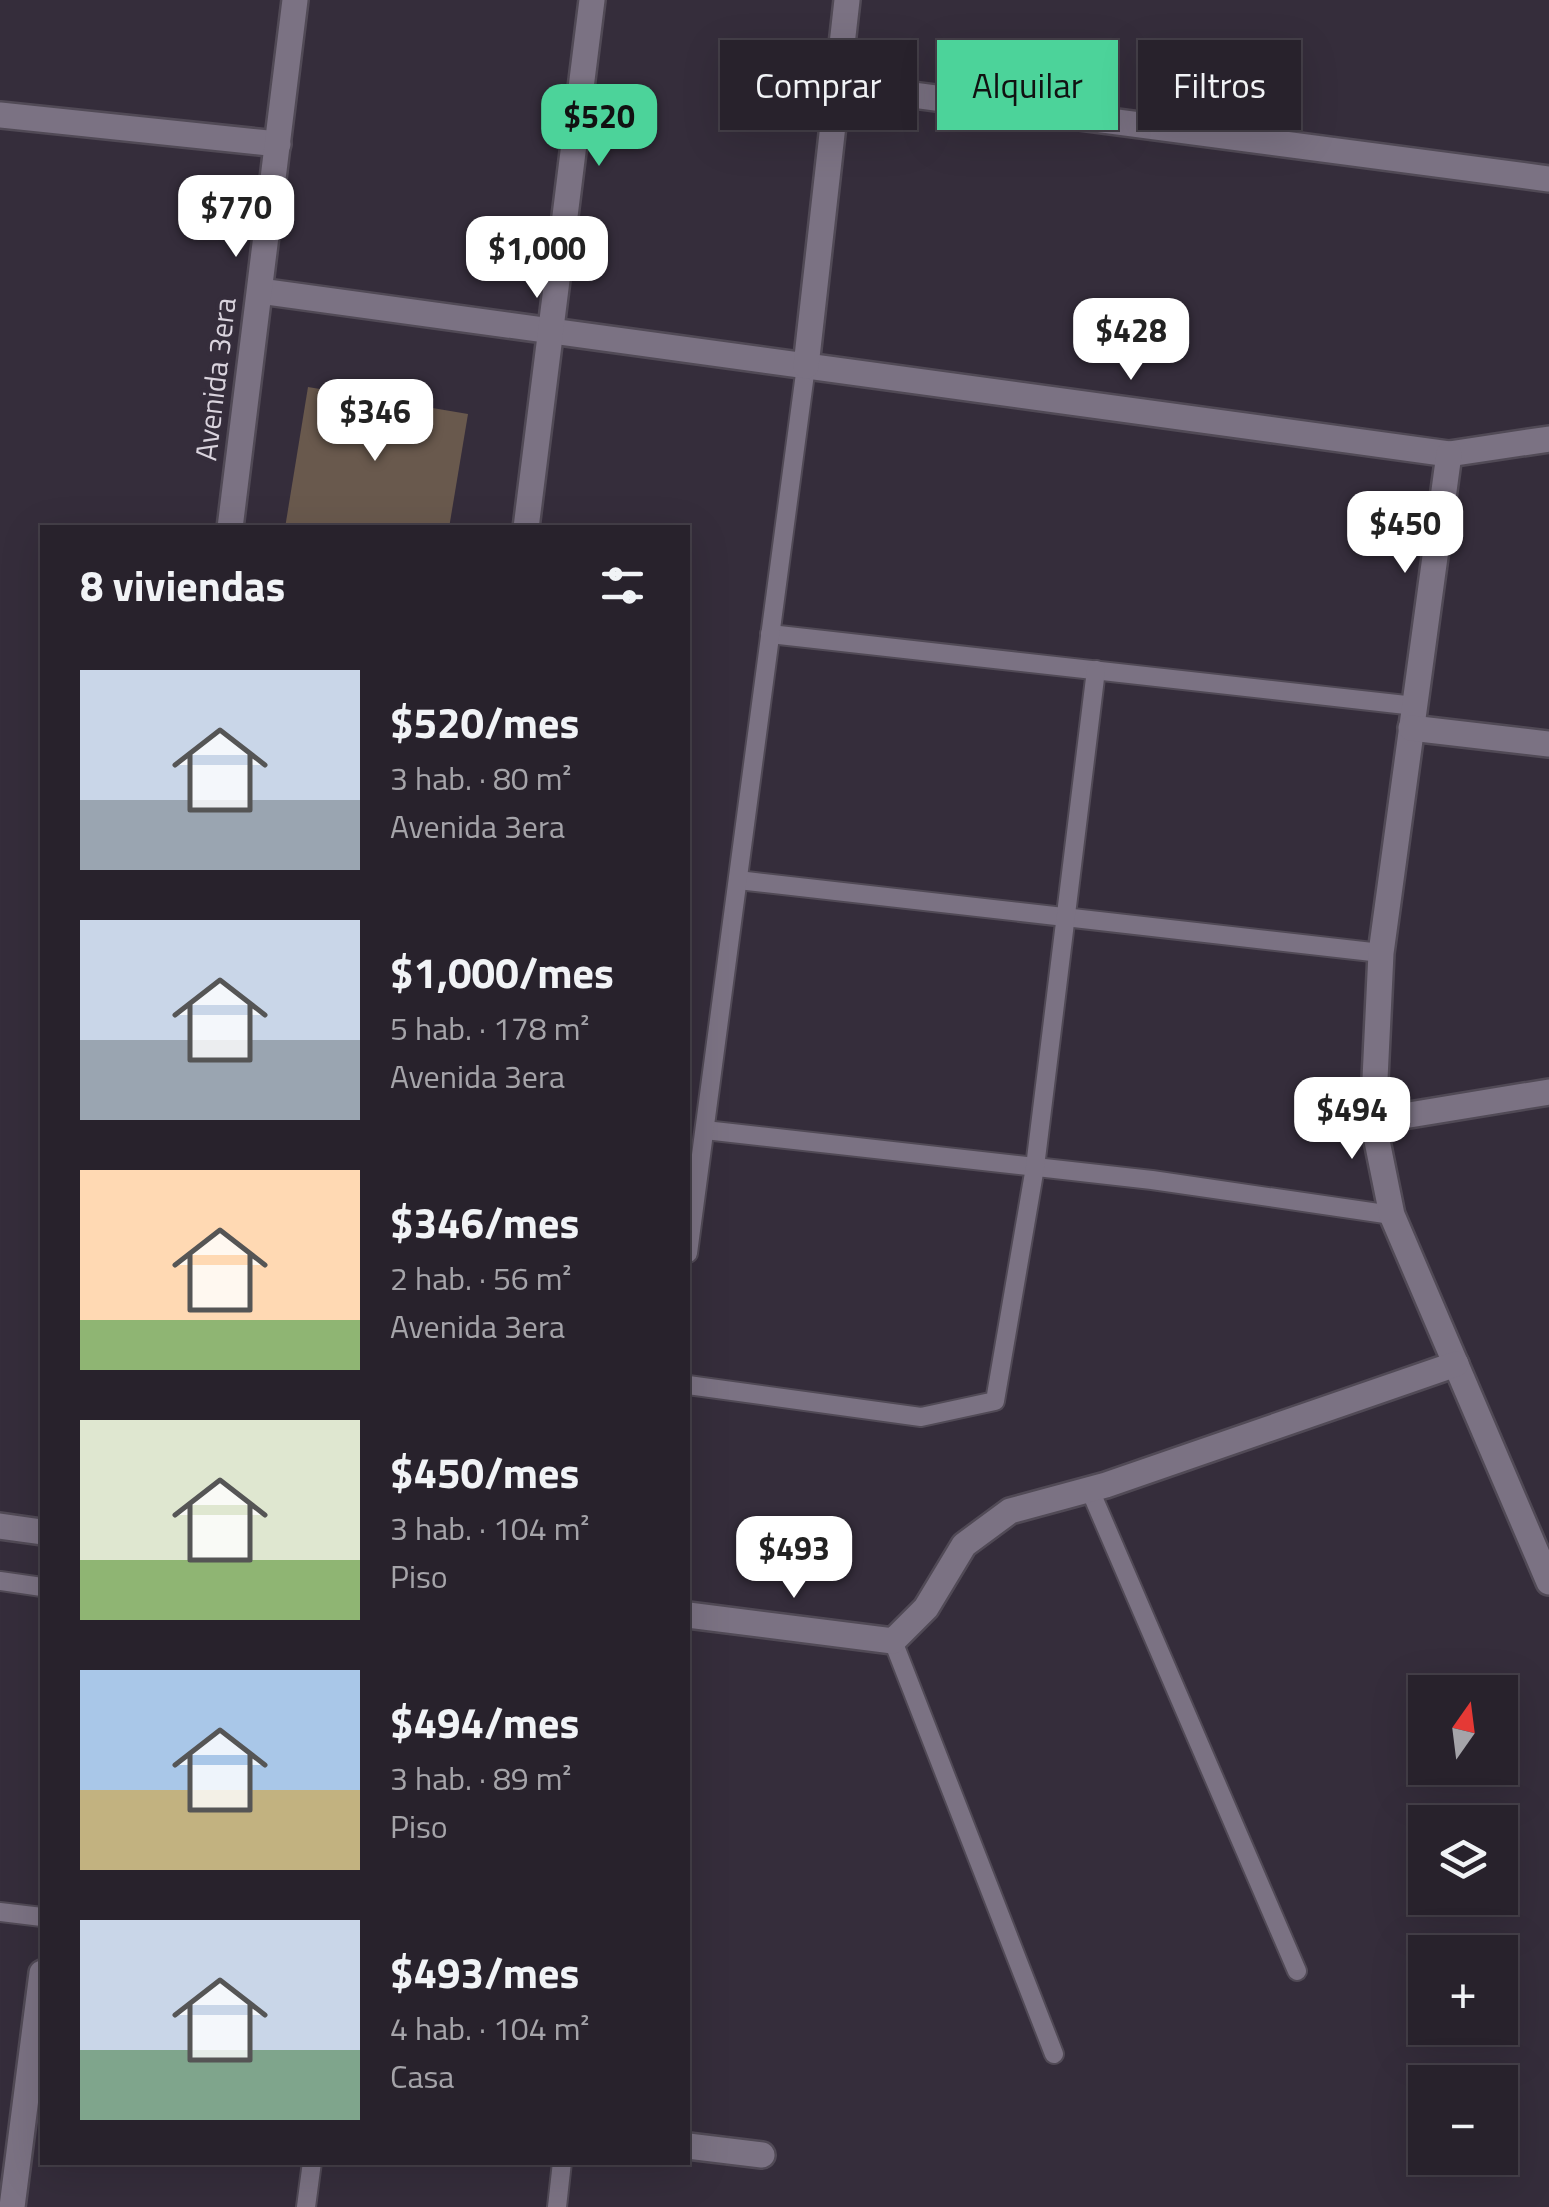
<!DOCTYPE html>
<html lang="es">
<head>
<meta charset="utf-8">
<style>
  body { margin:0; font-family:"Titillium Web",sans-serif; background:#302a34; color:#f1f3f6; height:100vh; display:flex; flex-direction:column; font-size:38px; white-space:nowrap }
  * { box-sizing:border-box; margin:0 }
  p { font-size:32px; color:#a5a4a9 }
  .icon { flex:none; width:55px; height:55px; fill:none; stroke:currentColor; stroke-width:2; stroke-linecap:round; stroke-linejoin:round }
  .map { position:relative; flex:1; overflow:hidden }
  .side { position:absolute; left:40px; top:525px; width:650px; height:1640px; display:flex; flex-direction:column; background:#28222c; border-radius:0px; box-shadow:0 10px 40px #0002,0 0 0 2px #443f48 }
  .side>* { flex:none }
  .guide { position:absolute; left:720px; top:40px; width:678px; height:90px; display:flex; gap:20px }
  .needle { width:65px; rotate:14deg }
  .buttons { position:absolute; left:1408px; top:1675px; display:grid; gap:20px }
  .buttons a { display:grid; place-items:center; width:110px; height:110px; border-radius:0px; background:#28222c; box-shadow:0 10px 40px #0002,0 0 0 2px #443f48; font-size:50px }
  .price { position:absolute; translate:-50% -85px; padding:0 22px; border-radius:20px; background:#fff; color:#222; font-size:32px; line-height:65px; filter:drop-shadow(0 2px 5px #0008) }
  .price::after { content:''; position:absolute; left:50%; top:60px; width:30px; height:22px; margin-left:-15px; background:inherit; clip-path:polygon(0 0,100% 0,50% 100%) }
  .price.on { background:#4cd39a; color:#111 }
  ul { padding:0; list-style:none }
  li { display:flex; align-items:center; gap:30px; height:250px; padding:0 40px }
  li span { display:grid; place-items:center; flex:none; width:280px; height:200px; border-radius:0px; color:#555 }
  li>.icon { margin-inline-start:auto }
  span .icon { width:120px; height:120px; fill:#fffc; stroke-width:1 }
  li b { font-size:42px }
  h2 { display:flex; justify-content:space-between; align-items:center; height:120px; padding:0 40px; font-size:42px }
  .pill { padding:0 35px; border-radius:0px; background:#28222c; box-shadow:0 10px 40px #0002,0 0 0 2px #443f48; font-size:35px; line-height:90px }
  .pill.on { background:#4cd39a; color:#111 }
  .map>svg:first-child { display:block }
  .building { fill:#69594d }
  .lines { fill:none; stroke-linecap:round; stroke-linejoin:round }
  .service-casing { stroke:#514a56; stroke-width:22 }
  .minor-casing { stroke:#514a56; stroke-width:30 }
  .tertiary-casing { stroke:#514a56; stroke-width:30 }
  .service { stroke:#7b7283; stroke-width:18 }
  .minor { stroke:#7b7283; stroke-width:25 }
  .tertiary { stroke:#7b7283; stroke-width:25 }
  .labels { text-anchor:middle; stroke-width:8; stroke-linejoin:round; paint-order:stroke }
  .street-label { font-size:30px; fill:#d9d3dd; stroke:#352d3b }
</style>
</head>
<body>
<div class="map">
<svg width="1549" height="2207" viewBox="0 0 1549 2207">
  <rect width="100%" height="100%" fill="#352d3b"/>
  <path class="building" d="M 308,387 L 468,414 L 449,528 L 285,528 Z"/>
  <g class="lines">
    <g class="service-casing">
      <g id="service">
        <path d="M 770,634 L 1415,706"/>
        <path d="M 738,880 L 1381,953"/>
        <path d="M 705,1130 L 1152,1180 L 1392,1215"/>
        <path d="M 688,1253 L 806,366"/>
        <path d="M 688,1385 L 921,1417 L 995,1401 L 1035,1167 L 1096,670"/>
        <path d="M 1090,1490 L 1297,1971"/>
        <path d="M 0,1581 L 42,1587"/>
        <path d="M 893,1641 L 1054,2054"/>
        <path d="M 0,1912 L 42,1917"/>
        <path d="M 306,2207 L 312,2162"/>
        <path d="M 557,2207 L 562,2162"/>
      </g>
    </g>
    <g class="minor-casing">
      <g id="minor">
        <path d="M 837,85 L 1549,179"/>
        <path d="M 0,115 L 278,144"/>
        <path d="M 260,291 L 1449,454 L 1549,439"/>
        <path d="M 806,366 L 847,0"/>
        <path d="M 1449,454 L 1381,953 L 1373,1121 L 1392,1215 L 1549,1582"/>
        <path d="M 526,528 L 592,0"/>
        <path d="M 1411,728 L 1549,744"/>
        <path d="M 1373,1121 L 1549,1092"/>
        <path d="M 0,1526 L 42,1532"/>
        <path d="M 688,1615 L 893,1641 L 926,1608 L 964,1545 L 1010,1511 L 1106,1485 L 1456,1364"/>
        <path d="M 688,2146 L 762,2155"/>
      </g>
    </g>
    <g class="tertiary-casing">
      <g id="tertiary">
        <path d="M 230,528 L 295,0"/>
        <path d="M 12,2207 L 42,1973"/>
      </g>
    </g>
    <use href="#service" class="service"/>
    <use href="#minor" class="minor"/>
    <use href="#tertiary" class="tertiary"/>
  </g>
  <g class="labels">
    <g class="street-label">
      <text transform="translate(216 379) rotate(-83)" y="10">Avenida 3era</text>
    </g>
  </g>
</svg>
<div class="buttons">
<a><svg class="needle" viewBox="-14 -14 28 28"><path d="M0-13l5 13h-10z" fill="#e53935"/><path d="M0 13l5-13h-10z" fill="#a5a4a9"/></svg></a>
<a><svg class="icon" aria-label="layers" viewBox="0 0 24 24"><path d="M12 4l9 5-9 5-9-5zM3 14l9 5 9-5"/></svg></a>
<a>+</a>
<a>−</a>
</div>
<b class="price on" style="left:599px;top:169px">$520</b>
<b class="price" style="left:236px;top:260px">$770</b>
<b class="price" style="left:537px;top:301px">$1,000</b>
<b class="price" style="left:1131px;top:383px">$428</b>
<b class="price" style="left:375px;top:464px">$346</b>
<b class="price" style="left:1405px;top:576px">$450</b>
<b class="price" style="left:1352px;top:1162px">$494</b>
<b class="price" style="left:794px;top:1601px">$493</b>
<div class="guide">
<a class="pill">Comprar</a>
<a class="pill on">Alquilar</a>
<a class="pill">Filtros</a>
</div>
<section class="side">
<h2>8 viviendas<svg class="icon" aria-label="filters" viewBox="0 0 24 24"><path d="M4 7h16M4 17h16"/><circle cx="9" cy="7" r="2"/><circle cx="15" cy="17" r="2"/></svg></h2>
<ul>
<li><span style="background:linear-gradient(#c9d6e8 65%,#9aa5b1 0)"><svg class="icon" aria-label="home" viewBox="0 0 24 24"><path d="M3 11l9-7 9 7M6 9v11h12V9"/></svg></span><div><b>$520/mes</b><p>3 hab. · 80 m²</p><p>Avenida 3era</p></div></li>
<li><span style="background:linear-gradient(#c9d6e8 60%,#9aa5b1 0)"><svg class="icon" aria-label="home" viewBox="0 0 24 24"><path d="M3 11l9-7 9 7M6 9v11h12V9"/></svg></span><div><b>$1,000/mes</b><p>5 hab. · 178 m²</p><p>Avenida 3era</p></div></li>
<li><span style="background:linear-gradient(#ffd9b3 75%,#8fb573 0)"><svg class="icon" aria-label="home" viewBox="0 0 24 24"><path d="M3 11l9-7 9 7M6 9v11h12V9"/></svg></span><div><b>$346/mes</b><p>2 hab. · 56 m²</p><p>Avenida 3era</p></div></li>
<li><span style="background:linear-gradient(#dfe7d0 70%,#8fb573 0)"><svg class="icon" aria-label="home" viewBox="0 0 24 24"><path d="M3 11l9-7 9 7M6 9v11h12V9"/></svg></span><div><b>$450/mes</b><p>3 hab. · 104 m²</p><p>Piso</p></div></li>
<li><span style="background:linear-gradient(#a9c7e8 60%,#c2b280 0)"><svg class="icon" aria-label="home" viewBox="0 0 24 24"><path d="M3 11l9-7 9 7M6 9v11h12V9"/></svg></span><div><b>$494/mes</b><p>3 hab. · 89 m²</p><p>Piso</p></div></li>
<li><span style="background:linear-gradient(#c9d6e8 65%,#7fa58c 0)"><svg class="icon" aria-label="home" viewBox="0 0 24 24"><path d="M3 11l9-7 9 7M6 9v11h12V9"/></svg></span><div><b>$493/mes</b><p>4 hab. · 104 m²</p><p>Casa</p></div></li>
</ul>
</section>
</div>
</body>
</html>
